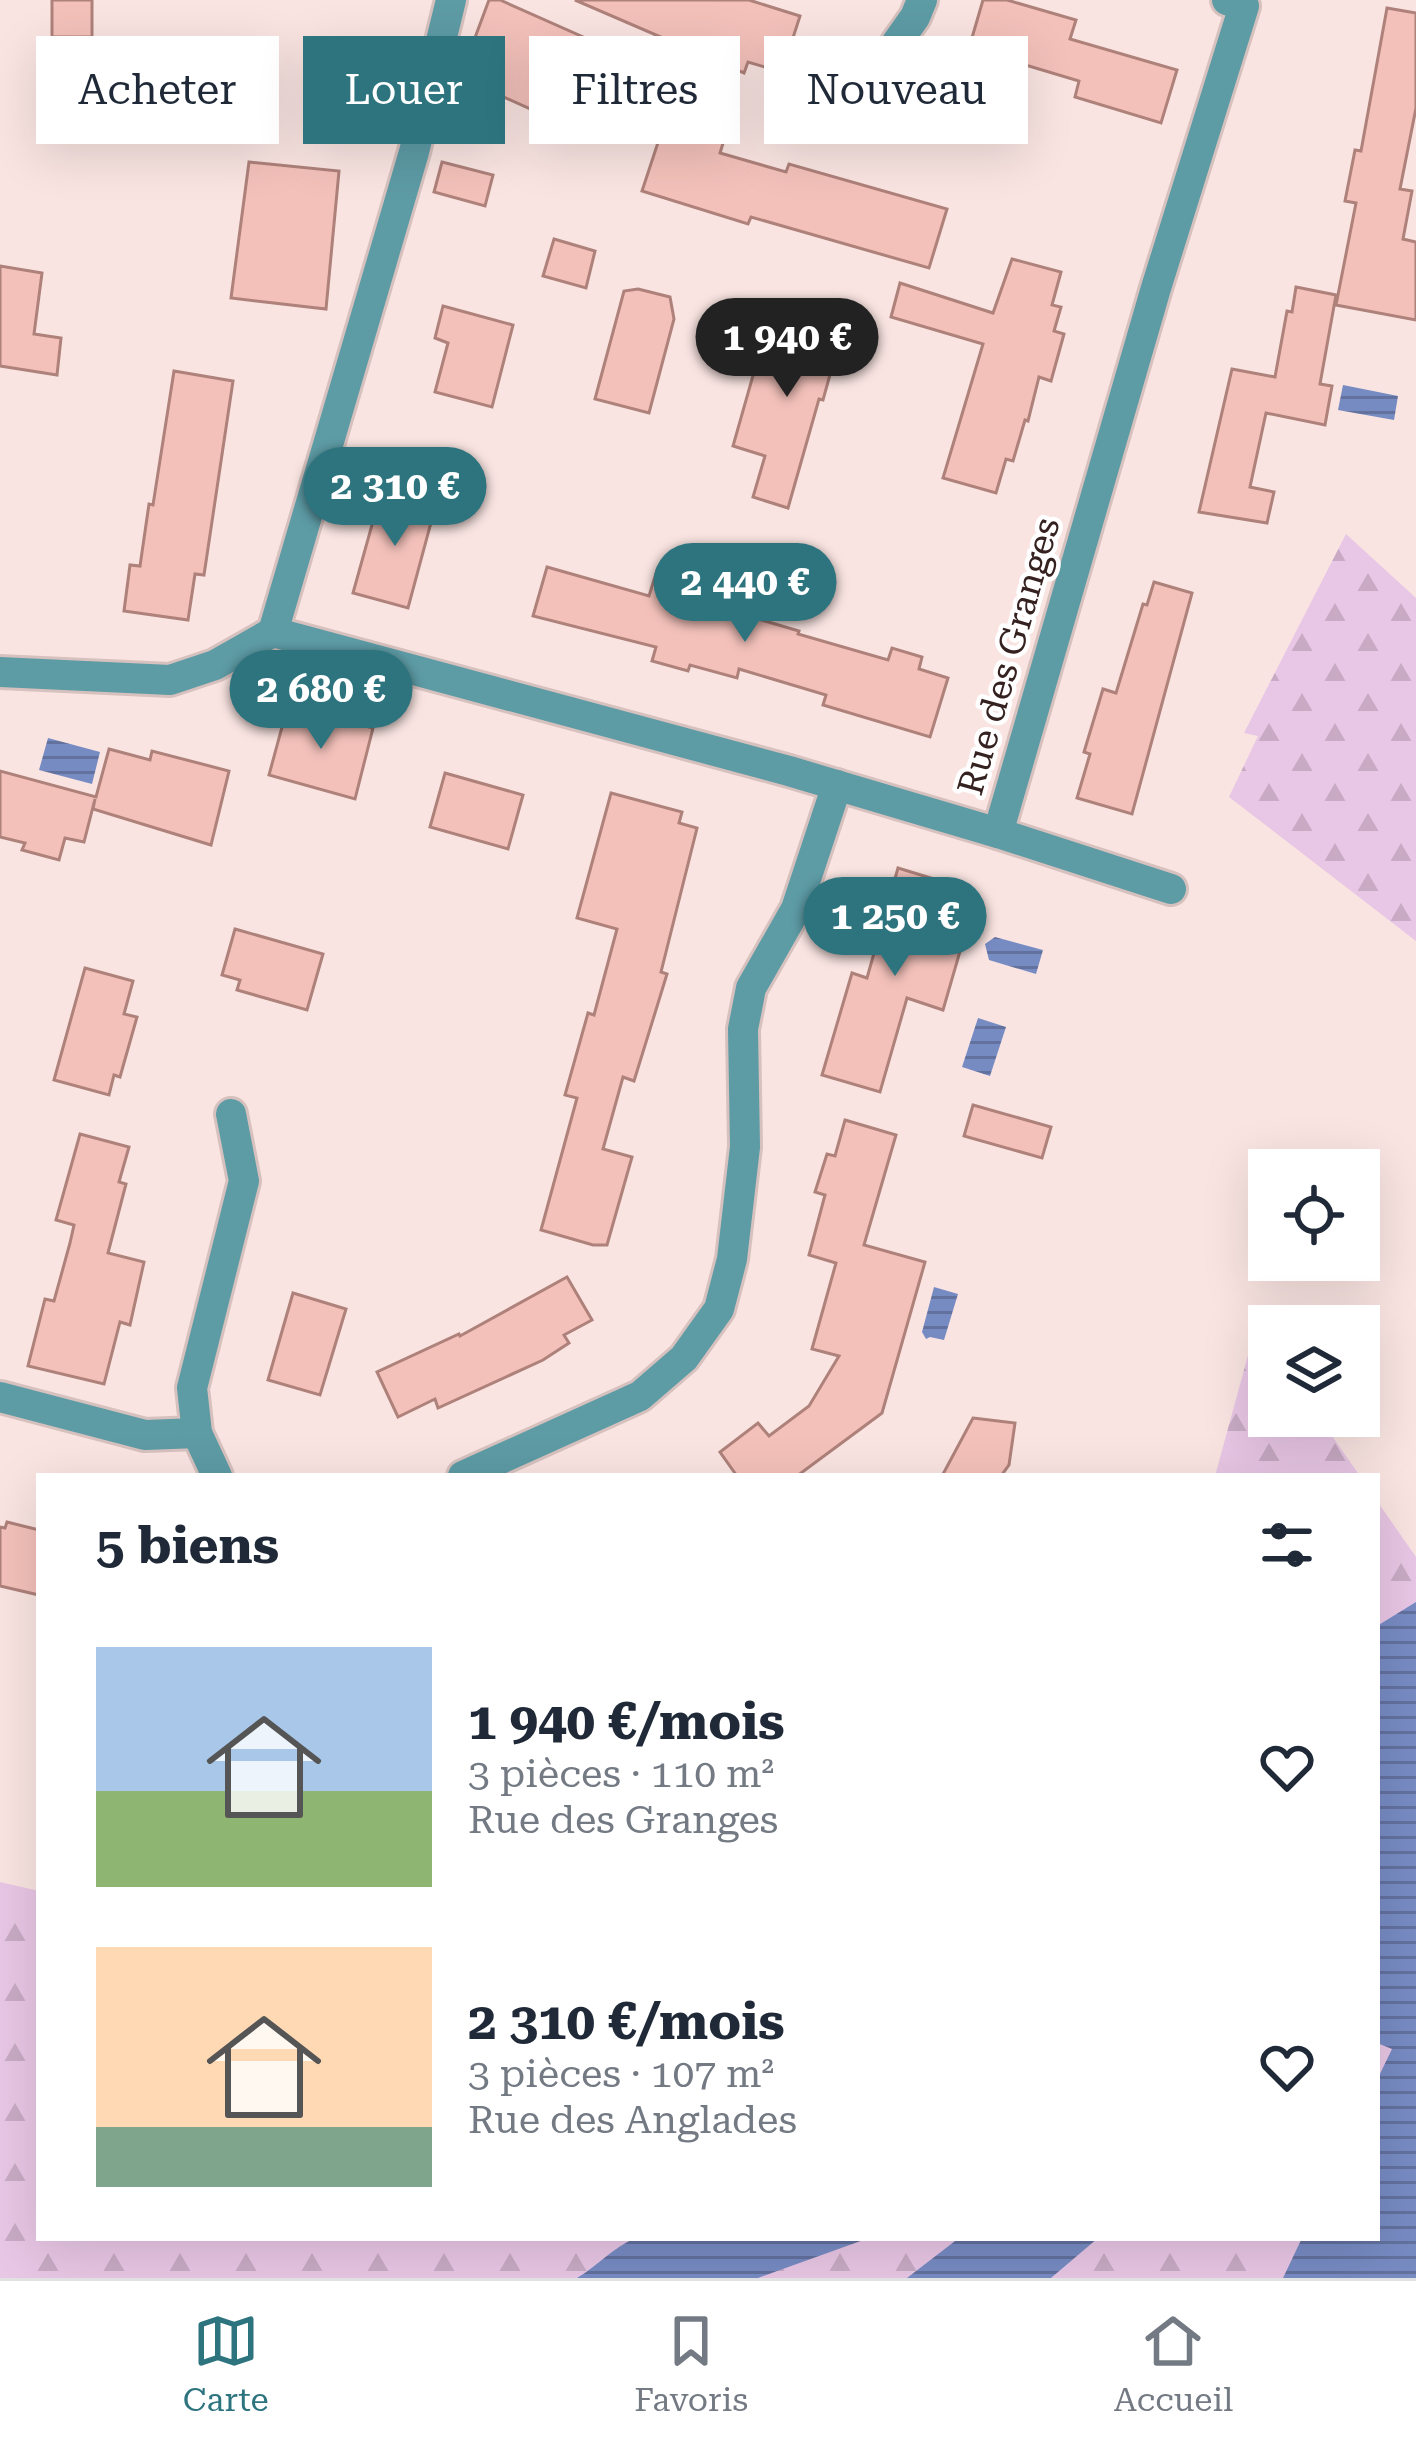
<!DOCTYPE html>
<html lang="fr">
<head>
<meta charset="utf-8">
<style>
  body { margin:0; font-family:"Roboto Serif",serif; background:#f6f6f7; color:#1f2937; height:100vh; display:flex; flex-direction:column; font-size:45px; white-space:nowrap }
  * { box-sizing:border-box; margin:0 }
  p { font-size:39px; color:#747a83 }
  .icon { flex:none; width:66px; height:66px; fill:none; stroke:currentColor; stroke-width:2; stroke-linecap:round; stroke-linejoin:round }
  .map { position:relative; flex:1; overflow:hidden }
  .details { position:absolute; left:36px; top:1473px; width:1344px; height:768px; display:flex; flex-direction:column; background:#fff; border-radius:0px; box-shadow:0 12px 48px #0002 }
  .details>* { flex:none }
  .guide { position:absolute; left:36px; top:36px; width:1344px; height:108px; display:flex; gap:24px }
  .tools { position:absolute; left:1248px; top:1149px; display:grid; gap:24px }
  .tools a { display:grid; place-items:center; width:132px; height:132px; border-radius:0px; background:#fff; box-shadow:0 12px 48px #0002; font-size:60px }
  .price { position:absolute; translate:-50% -102px; padding:0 27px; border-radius:42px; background:#2d747f; color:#fff; font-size:39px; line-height:78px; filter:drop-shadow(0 3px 6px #0008) }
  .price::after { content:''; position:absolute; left:50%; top:72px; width:36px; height:27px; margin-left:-18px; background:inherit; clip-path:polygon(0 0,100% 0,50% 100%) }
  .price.selected { background:#222; color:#fff }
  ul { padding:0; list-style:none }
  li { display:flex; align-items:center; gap:36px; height:300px; padding:0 60px }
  li span { display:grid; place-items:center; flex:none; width:336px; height:240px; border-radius:0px; color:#555 }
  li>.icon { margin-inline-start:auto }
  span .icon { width:144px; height:144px; fill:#fffc; stroke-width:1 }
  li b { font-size:51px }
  h2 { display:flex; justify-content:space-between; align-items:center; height:144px; padding:0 60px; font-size:51px }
  .pill { padding:0 42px; border-radius:0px; background:#fff; box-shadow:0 12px 48px #0002; font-size:42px; line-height:108px }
  .pill.selected { background:#2d747f; color:#fff }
  .dock { display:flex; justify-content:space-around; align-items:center; height:168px; border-top:3px solid #e0e1e3; background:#fff; font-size:33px; color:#747a83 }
  .dock a { display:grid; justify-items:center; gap:6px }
  .dock .selected { color:#2d747f }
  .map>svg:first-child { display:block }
  .forest { fill:url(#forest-firs) }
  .water { fill:url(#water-rules) }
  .building { fill:#f3c1ba; stroke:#ae817a; stroke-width:3 }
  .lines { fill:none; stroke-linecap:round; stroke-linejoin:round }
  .minor-casing { stroke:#d6c1be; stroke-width:36 }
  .minor { stroke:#5d9ba5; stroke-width:30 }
  .labels { text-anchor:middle; stroke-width:9; stroke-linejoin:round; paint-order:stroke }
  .street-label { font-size:36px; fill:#352220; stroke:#fff }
</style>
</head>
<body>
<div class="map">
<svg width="1416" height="2278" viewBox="0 0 1416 2278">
  <defs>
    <pattern id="forest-firs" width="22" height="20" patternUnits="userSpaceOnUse" patternTransform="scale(3)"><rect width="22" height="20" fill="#e8c6e5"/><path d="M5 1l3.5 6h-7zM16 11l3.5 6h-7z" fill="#c8aac4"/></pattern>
    <pattern id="water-rules" width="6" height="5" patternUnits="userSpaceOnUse" patternTransform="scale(3)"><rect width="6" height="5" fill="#778bc3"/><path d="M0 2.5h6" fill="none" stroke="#62719e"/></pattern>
  </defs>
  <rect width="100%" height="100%" fill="#f9e4e1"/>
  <g class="forest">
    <path d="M 1346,534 L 1416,598 L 1416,941 L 1229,797 L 1258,736 L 1244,733 Z"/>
    <path d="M 1256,1326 L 1269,1345 L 1269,1416 L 1318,1416 L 1360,1476 L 1215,1476 Z"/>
    <path d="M 1377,1501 L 1416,1557 L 1416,2269 L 1409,2278 L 0,2278 L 0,1882 L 39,1891 L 39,2238 L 1377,2238 Z"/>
  </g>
  <g class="water">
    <path d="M 1343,385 L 1398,396 L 1394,420 L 1338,410 Z"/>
    <path d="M 48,738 L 100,752 L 92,784 L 39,770 Z"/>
    <path d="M 995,937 L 1043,950 L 1036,974 L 989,960 L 985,944 Z"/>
    <path d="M 978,1018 L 1006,1027 L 990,1076 L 962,1067 Z"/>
    <path d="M 934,1287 L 958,1294 L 944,1340 L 930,1337 L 926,1339 L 922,1332 Z"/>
    <path d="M 1416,1602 L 1416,2278 L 1283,2278 L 1302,2238 L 1377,2238 L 1377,2080 L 1392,2049 L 1377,2043 L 1377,1626 Z"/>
    <path d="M 636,2238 L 869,2238 L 758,2278 L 577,2278 C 599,2265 613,2247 636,2238 Z"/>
    <path d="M 959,2238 L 1098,2238 L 1051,2278 L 907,2278 Z"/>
  </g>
  <g class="building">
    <rect x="52" y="0" width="40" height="37"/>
    <path d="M 489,0 L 500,0 L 608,48 L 581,132 L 453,74 L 459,49 L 470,51 Z"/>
    <path d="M 575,0 L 749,0 L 800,16 L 782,72 L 748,62 L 744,73 Z"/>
    <path d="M 983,0 L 1007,0 L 1076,20 L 1070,39 L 1177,70 L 1161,123 L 1075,97 L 1079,81 L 969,48 Z"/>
    <path d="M 1387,8 L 1416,13 L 1416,108 L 1400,189 L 1412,191 L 1403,239 L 1416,242 L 1416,320 L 1336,305 L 1356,203 L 1345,201 L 1355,150 L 1361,151 Z"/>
    <path d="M 670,106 L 729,124 L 720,153 L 786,172 L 789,164 L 947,209 L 929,268 L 751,217 L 748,224 L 642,191 Z"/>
    <path d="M 249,162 L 339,171 L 326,309 L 231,298 Z"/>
    <path d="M 442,162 L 493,175 L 485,206 L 434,192 Z"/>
    <path d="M 554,239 L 595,251 L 586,288 L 543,276 Z"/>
    <path d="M 1012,259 L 1061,272 L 1052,305 L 1061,307 L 1054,331 L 1064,334 L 1051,381 L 1039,377 L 1028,421 L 1025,420 L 1013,461 L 1006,459 L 996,493 L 943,478 L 983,344 L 891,317 L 900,283 L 993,313 Z"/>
    <path d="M 0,266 L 42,273 L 34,334 L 61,338 L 57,375 L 0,366 Z"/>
    <path d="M 1296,287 L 1336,295 L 1320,384 L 1332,386 L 1325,425 L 1266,413 L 1250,487 L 1274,492 L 1267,523 L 1199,512 L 1232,369 L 1275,377 L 1287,311 L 1292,312 Z"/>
    <path d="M 638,289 L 670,297 L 674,319 L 649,413 L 595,399 L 624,291 Z"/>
    <path d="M 443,306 L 513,325 L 492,407 L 435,392 L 448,343 L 435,338 Z"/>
    <path d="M 771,312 L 848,334 L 837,372 L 831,371 L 823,400 L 819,399 L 788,508 L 753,497 L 765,456 L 733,446 Z"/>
    <path d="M 174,371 L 233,381 L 204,575 L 195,574 L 188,620 L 124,611 L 130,565 L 140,566 L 149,504 L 153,505 Z"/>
    <path d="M 382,489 L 436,504 L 408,608 L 353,593 Z"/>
    <path d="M 547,567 L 649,596 L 657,570 L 760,599 L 755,618 L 799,631 L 798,634 L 888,660 L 892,648 L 922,657 L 919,669 L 948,678 L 930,737 L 823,705 L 826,695 L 739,669 L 737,678 L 690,665 L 688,671 L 652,661 L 656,647 L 533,616 Z"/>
    <path d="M 1154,582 L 1192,593 L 1132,814 L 1077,798 L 1090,754 L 1084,752 L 1103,689 L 1116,693 L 1143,604 L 1147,605 Z"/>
    <path d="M 288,705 L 373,728 L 355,799 L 269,775 Z"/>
    <path d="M 109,749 L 150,760 L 152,751 L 229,771 L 211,845 L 93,809 L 95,799 L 84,842 L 65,838 L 59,860 L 22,850 L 25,843 L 0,837 L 0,771 L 96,797 Z"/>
    <path d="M 445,773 L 523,795 L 508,849 L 430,827 Z"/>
    <path d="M 611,793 L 682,812 L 679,823 L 697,828 L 661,972 L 667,974 L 655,1013 L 634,1081 L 623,1077 L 603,1149 L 632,1157 L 607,1245 L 593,1245 L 541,1230 L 577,1098 L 565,1095 L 588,1013 L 594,1015 L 617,929 L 577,918 Z"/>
    <path d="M 898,868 L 957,886 L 943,935 L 963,941 L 943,1010 L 907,998 L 880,1092 L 822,1075 L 852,973 L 867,978 Z"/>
    <path d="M 235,929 L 323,954 L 307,1010 L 237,990 L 240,980 L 222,975 Z"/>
    <path d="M 85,968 L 133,981 L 124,1014 L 137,1017 L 120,1077 L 114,1075 L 109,1095 L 54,1080 Z"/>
    <path d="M 973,1105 L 1051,1127 L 1042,1158 L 964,1136 Z"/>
    <path d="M 845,1120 L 896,1135 L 864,1245 L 925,1262 L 882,1413 L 797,1476 L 737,1476 L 720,1452 L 758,1423 L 769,1436 L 809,1406 L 839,1356 L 812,1349 L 836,1263 L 809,1255 L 825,1195 L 815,1192 L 827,1154 L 835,1156 Z"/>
    <path d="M 80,1134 L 129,1147 L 119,1182 L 126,1184 L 108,1253 L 144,1262 L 130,1325 L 120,1322 L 104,1384 L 28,1366 L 45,1299 L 54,1301 L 70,1243 L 74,1225 L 56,1220 Z"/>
    <path d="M 567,1277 L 592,1320 L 564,1335 L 569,1343 L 543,1360 L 438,1408 L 435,1399 L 398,1417 L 377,1372 L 459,1334 L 460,1336 Z"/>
    <path d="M 293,1293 L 346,1309 L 320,1395 L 268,1380 Z"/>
    <path d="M 973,1418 L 1015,1423 L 1009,1465 L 1001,1476 L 942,1476 Z"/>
    <path d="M 7,1522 L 39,1530 L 39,1595 L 0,1586 L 0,1527 L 5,1528 Z"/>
  </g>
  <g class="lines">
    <g class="minor-casing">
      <g id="minor">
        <path d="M 872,78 L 915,17 L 922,0"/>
        <path d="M 273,632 L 789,771 L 998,833 L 1156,288 L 1244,6 L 1227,0"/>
        <path d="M 0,672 L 170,680 L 215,665 L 273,632 L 414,152 L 451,0"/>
        <path d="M 998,833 L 1171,889"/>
        <path d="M 0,1397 L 145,1435 L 197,1433 L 217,1476"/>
        <path d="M 197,1433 L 192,1388 L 244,1181 L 231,1114"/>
        <path d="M 463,1476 L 640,1396 L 684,1358 L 719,1309 L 732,1259 L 745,1147 L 743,1029 L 751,988 L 796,909 L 837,785"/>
      </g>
    </g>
    <use href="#minor" class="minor"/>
  </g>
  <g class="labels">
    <g class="street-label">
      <text transform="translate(1008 656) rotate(-74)" y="13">Rue des Granges</text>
    </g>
  </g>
</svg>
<div class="tools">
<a><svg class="icon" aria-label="locate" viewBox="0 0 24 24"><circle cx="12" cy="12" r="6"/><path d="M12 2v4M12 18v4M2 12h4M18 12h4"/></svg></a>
<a><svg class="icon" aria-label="layers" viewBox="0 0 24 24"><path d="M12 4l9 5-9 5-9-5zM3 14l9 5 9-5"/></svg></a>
</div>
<b class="price selected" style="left:787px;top:400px">1 940 €</b>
<b class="price" style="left:395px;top:549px">2 310 €</b>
<b class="price" style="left:745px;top:645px">2 440 €</b>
<b class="price" style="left:321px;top:752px">2 680 €</b>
<b class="price" style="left:895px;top:979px">1 250 €</b>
<div class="guide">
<a class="pill">Acheter</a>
<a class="pill selected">Louer</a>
<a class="pill">Filtres</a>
<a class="pill">Nouveau</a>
</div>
<section class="details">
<h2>5 biens<svg class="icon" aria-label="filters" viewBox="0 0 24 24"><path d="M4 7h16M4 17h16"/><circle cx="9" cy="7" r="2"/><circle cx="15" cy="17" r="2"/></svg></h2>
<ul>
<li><span style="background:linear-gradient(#a9c7e8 60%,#8fb573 0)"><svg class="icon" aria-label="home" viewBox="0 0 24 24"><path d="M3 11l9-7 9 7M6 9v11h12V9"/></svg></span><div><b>1 940 €/mois</b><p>3 pièces · 110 m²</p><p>Rue des Granges</p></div><svg class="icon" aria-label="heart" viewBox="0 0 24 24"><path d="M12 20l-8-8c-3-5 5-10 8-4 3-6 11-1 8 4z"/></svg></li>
<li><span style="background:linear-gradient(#ffd9b3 75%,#7fa58c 0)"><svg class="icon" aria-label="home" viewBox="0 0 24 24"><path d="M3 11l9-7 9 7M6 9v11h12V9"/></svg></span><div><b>2 310 €/mois</b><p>3 pièces · 107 m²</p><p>Rue des Anglades</p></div><svg class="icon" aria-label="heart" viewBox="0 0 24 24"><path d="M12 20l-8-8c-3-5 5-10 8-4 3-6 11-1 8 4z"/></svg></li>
</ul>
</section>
</div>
<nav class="dock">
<a class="selected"><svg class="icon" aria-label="map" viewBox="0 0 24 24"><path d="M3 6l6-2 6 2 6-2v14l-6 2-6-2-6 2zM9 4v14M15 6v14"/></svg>Carte</a>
<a><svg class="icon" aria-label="saved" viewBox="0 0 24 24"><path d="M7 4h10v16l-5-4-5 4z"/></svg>Favoris</a>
<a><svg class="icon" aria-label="home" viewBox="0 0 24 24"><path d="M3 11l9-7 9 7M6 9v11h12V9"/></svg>Accueil</a>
</nav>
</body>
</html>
